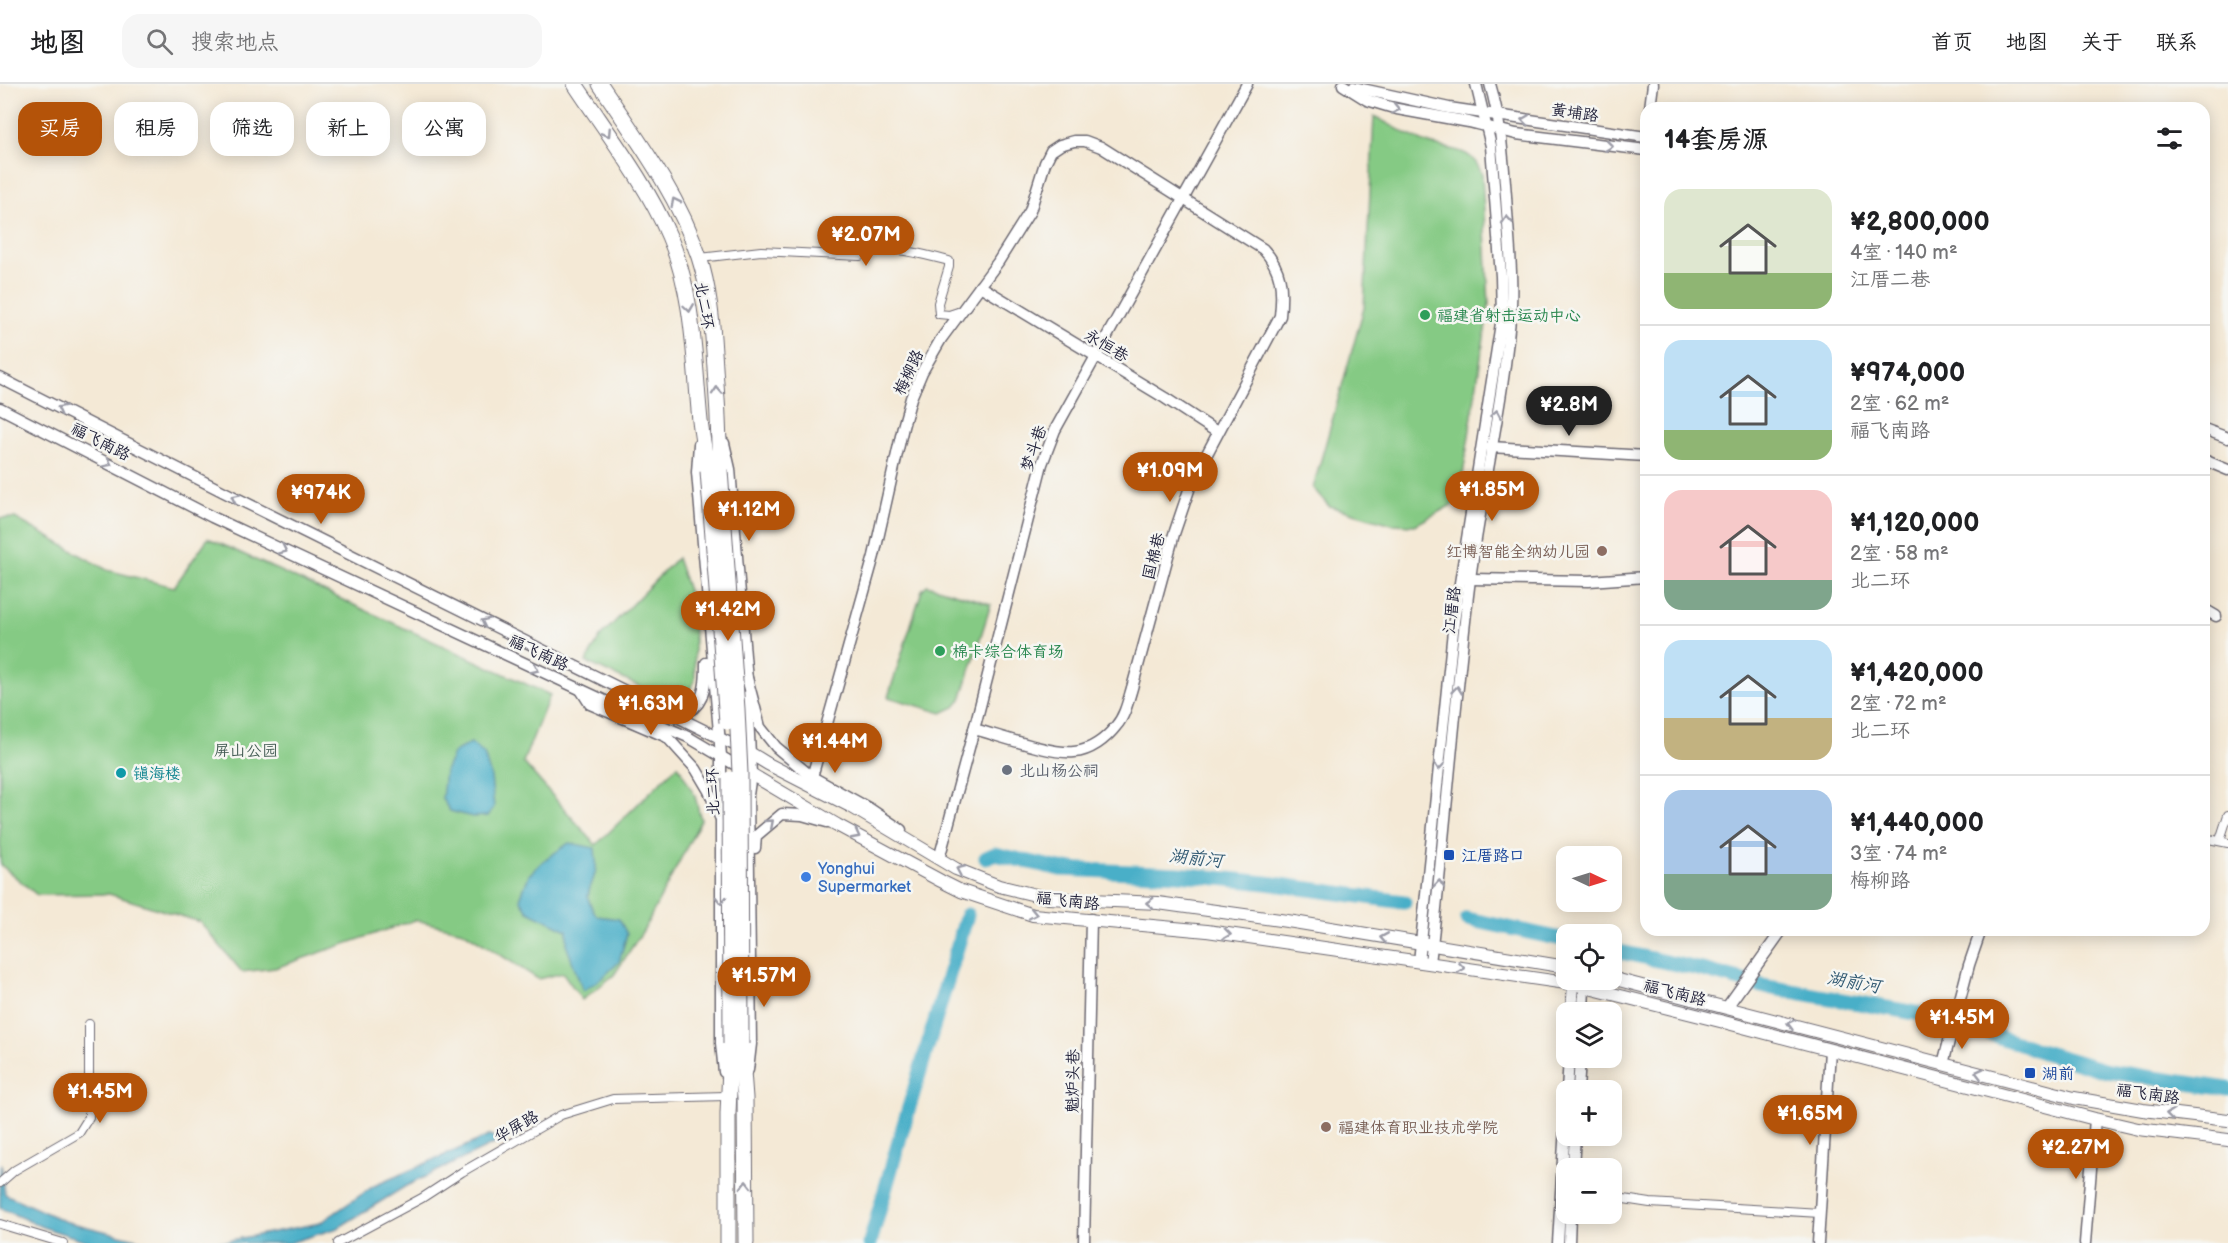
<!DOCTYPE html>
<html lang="zh">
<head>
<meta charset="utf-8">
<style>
  body { margin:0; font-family:"Balsamiq Sans","LXGW WenKai TC",sans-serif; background:#f6f6f6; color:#202124; height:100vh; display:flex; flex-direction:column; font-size:22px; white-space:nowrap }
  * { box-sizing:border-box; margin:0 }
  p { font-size:20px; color:#757577 }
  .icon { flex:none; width:33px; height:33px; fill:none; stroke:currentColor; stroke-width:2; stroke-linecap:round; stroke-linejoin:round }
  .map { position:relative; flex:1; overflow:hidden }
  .details { position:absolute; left:1640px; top:18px; width:570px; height:834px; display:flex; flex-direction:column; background:#fff; border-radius:18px; box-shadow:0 3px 15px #0003 }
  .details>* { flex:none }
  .banner { position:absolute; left:18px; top:18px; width:570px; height:54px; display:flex; gap:12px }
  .needle { width:39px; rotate:94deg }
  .fabs { position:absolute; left:1556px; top:762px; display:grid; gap:12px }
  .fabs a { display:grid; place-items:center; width:66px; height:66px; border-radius:12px; background:#fff; box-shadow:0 3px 15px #0003; font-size:30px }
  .price { position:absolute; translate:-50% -51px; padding:0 14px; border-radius:21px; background:#b45309; color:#fff; font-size:20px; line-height:39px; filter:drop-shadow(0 2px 3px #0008) }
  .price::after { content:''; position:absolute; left:50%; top:36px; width:18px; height:14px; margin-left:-9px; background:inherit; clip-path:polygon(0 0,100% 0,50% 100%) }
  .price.active { background:#222; color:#fff }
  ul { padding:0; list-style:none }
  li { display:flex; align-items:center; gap:18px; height:150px; padding:0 24px }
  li+li { border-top:2px solid #e0e0e0 }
  li span { display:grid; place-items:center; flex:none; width:168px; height:120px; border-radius:18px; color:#555 }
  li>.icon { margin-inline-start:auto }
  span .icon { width:72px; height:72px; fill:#fffc; stroke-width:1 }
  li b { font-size:26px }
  h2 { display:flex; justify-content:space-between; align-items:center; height:72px; padding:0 24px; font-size:26px }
  .pill { padding:0 21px; border-radius:18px; background:#fff; box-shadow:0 3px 15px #0003; font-size:21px; line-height:54px }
  .pill.active { background:#b45309; color:#fff }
  header { display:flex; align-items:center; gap:36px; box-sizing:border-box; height:84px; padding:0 30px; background:#fff; border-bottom:2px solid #e0e0e0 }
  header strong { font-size:28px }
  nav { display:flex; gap:33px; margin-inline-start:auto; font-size:21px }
  .search { width:420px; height:54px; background:#f6f6f6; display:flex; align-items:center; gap:15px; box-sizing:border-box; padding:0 21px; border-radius:18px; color:#757577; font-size:22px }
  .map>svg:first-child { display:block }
  .green { fill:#85ca84; stroke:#547660; stroke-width:1.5 }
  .water { fill:#49afc8; stroke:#366882; stroke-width:1.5 }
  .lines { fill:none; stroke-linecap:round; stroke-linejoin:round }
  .river { stroke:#49afc8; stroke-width:15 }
  .street-casing { stroke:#6c6871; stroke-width:10 }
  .secondary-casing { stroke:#6c6871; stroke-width:13 }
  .primary-casing { stroke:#6c6871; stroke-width:14 }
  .highway-casing { stroke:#6c6871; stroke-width:17 }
  .street { stroke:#fff; stroke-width:8 }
  .secondary { stroke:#fff; stroke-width:10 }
  .primary { stroke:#fff; stroke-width:12 }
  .highway { stroke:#fff; stroke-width:15 }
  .highway-bridge-casing { stroke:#6c6871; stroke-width:17; stroke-linecap:butt }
  .highway-bridge { stroke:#fff; stroke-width:15 }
  .oneway { stroke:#9c9ca7 }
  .leisure-dot { fill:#2e9e5b; stroke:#f6f6f2; stroke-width:2 }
  .education-dot { fill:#8d6e63; stroke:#f6f6f2; stroke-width:2 }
  .worship-dot { fill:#6b7280; stroke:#f6f6f2; stroke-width:2 }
  .culture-dot { fill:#0f9aa8; stroke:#f6f6f2; stroke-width:2 }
  .transit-dot { fill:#1a4fb4; stroke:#f6f6f2; stroke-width:2 }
  .shop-dot { fill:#3f7fe0; stroke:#f6f6f2; stroke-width:2 }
  .labels { text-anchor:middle; stroke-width:5; stroke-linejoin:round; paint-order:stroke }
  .street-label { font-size:16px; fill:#22223b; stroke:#f6f6f2 }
  .leisure-label { font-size:16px; fill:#27864d; stroke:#f6f6f2; text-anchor:start }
  .education-label { font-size:16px; fill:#785e54; stroke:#f6f6f2; text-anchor:end }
  .park-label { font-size:16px; fill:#455d55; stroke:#f6f6f2 }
  .worship-label { font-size:16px; fill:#5b616d; stroke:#f6f6f2; text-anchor:start }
  .culture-label { font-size:16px; fill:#0d838f; stroke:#f6f6f2; text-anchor:start }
  .transit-label { font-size:16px; fill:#164399; stroke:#f6f6f2; text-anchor:start }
  .shop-label { font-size:16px; fill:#366cbe; stroke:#f6f6f2; text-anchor:start }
  .water-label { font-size:18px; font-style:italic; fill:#325a73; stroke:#f6f6f2 }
</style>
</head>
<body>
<header>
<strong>地图</strong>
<div class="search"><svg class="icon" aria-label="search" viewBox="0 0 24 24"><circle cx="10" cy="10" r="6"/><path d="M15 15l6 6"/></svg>搜索地点</div>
<nav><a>首页</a><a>地图</a><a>关于</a><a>联系</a></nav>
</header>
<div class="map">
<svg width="2228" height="1159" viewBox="0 0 2228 1159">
  <rect width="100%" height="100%" fill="#f6f6f2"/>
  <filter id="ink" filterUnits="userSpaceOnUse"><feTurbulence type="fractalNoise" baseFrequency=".0167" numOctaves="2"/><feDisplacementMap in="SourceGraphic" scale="12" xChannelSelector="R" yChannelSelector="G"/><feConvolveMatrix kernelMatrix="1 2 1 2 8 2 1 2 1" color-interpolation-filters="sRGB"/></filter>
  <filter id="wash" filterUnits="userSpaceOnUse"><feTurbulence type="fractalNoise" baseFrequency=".008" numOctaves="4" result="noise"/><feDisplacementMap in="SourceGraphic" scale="24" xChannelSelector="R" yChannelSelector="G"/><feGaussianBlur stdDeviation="1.35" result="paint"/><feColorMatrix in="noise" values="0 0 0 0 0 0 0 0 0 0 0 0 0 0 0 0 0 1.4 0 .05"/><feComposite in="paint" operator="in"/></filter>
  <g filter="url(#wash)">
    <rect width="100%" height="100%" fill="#f4e9d6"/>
    <g class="green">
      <path d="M 1374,32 C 1391,41 1407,51 1424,58 C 1448,68 1472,60 1482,91 L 1489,221 L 1459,417 L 1415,441 L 1392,440 L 1329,422 L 1313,404 L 1364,224 Z"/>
      <path d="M 0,434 L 15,434 L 107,486 L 174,503 L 208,454 L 550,611 L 523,678 L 596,761 L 678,681 L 695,712 L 701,736 L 644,845 L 614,891 L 582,916 L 563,889 L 538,895 L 463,847 L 415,836 L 275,884 L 242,888 L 200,838 L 109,810 L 37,811 L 1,781 L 0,774 Z"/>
      <path d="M 677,474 L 693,521 L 695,596 L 687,610 L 680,615 L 666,615 L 586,578 L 600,553 Z"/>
      <path d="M 927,501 L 991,520 L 961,616 L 955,623 L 942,629 L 888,613 L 922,506 Z"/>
    </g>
    <g class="water">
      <path d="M 471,659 L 484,670 L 491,693 L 494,723 L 488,732 L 473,733 L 450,727 L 442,715 L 445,687 L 454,668 Z"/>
      <path d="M 569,759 L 595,764 C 595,770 597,777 596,783 C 594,806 579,807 597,832 L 619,835 L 627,850 L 619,878 L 602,894 L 583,907 L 567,863 L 567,846 L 528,827 L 520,815 L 529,791 L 543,777 Z"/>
      <path d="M 491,1051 L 498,1058 L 406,1102 L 338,1144 L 289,1159 L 176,1159 L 226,1157 L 320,1139 L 374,1102 Z"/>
      <path d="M 1,1079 L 5,1110 L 64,1137 L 152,1159 L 93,1159 L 42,1143 L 0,1124 Z"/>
    </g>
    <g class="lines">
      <g class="river">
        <path d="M 986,774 L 995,770 L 1060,785 L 1179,790 L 1266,799 L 1404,818"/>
        <path d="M 1467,835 L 1566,856"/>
        <path d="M 1611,866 L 1703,886 L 1762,902 L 1944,934 L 2043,968 L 2107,987 L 2228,1005"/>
        <path d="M 870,1159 L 901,1050 L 967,831"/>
      </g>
    </g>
  </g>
  <g filter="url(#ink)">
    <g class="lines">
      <g class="street-casing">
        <g id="street">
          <path d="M 700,174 L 761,167 L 860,172 L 861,163 C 892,163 919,169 949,177 L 949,183 L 938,219 L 939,230 L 949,231 L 961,227"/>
          <path d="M 2204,754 L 2228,759"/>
          <path d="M 2220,756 L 2228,731"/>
          <path d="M 0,1099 L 15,1086 L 79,1049 L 89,1033 L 89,940"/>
          <path d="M 1611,1113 L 1650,1119 L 1820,1129"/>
          <path d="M 0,1140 L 63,1159"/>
          <path d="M 338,1159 L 422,1114 L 462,1088 L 561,1031 L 613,1015 L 726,1012"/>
        </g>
      </g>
      <g class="secondary-casing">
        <g id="secondary">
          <path d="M 1343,1 L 1367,16 L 1397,25 L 1469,38 L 1516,50 L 1646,66"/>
          <path d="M 1353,3 L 1449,24 L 1646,53"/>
          <path d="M 1650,24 L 1653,0"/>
          <path d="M 980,202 L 1165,314 L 1217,348"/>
          <path d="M 0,294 L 224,408 L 742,665"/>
          <path d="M 0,324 L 212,433 L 603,616 L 688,653 L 744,686"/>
          <path d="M 2204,345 L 2228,354"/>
          <path d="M 724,359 L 730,385 L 747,597"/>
          <path d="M 699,360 L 697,388 L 721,672 L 721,959 L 724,988"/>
          <path d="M 1490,363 L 1646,372"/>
          <path d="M 2204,376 L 2228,386"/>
          <path d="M 1470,495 L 1589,497 L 1646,493"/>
          <path d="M 2204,525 L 2216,532"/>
          <path d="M 746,590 L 760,643 L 776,663 L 812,693 L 870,725 L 901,746"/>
          <path d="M 581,606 L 590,620 L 667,653 L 696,685 L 709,707 L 720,733"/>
          <path d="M 747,612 L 751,690 L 748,711 L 751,960 L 748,986"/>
          <path d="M 669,630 C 675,629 684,629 689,627 C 706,618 706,595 706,579"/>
          <path d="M 812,693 L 874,472 L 903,343 L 911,314 L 922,288 L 941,255 L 998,178 L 1030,127 L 1045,79 L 1051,67 L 1060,61 L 1074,57 L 1085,57 L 1101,63 L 1263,165 C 1282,185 1283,205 1280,232 L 1191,400 L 1174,450 L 1132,604 C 1128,617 1125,632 1116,642 C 1106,655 1090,667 1074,668 C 1053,671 997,651 974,645"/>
          <path d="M 755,764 L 756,752 L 782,730 L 802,731 L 827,738"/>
          <path d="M 932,770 L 939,775 L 977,634 L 1042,380 L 1055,346 L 1247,0"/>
          <path d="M 1419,878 L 1454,537 L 1502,233 L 1501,192 L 1491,62 L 1476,0"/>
          <path d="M 1430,879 C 1445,751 1454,623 1470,495 C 1482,404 1505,313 1511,221 C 1513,185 1508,148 1506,112 C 1503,74 1501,37 1490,0"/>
          <path d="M 1727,923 L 1782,846"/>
          <path d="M 1571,928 L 1573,900"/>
          <path d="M 1583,928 L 1584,903"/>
          <path d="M 1943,980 L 1969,881 L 1981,846"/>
          <path d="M 1567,1006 L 1569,974"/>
          <path d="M 1578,1006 L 1580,974"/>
          <path d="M 1573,1084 L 1575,1052"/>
          <path d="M 1084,1159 L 1091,835"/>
          <path d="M 1558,1159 L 1566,1025"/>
          <path d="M 1569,1159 L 1570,1130"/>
          <path d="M 1818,1159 L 1830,966"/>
          <path d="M 2085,1159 L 2095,1035"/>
        </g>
      </g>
      <g class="primary-casing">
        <g id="primary">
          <path d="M 750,669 L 768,680 L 852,723 L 956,785 L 999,802 L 1048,814 L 1158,819 L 1294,838 L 1566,883"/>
          <path d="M 751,690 L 837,741 L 941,797 L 961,807 L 1033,831 L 1207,847 L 1573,900 L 1720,937 L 2095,1035 L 2138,1045 L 2228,1056"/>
          <path d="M 1611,894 L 2074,1014 L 2143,1026 L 2228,1036"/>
        </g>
      </g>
      <g class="highway-casing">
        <g id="highway">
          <path d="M 575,0 C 606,47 647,100 669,152 C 694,210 694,275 700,337 C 702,354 705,370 708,387"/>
          <path d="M 600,0 C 637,55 678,110 699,173 C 709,204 712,236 714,268 C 717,307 719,346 720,386"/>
          <path d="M 741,960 L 745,1014 L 746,1159"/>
          <path d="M 728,1159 L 728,1030 L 731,960"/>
        </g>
      </g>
      <use href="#street" class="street"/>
      <use href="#secondary" class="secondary"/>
      <use href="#primary" class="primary"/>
      <use href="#highway" class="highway"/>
      <g class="highway-bridge-casing">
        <g id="highway-bridge">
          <path d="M 720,386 L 737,625 L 740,689 L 741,960"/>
          <path d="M 708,387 L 727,638"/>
          <path d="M 730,695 L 731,960"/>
        </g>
      </g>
      <use href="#highway-bridge" class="highway-bridge"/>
    </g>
    <defs><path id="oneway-chevron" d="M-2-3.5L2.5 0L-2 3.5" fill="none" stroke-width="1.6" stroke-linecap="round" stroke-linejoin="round" transform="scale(1.5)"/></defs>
    <g class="oneway">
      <use href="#oneway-chevron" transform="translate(1396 25) rotate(12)"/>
      <use href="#oneway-chevron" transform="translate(1525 36) rotate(-172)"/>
      <use href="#oneway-chevron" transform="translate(607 49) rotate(57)"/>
      <use href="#oneway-chevron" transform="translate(1609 62) rotate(7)"/>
      <use href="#oneway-chevron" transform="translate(675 118) rotate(-117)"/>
      <use href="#oneway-chevron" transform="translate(1507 136) rotate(-94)"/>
      <use href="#oneway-chevron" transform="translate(689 224) rotate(82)"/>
      <use href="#oneway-chevron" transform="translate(717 307) rotate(-94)"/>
      <use href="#oneway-chevron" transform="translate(61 325) rotate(-153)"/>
      <use href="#oneway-chevron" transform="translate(1496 330) rotate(-80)"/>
      <use href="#oneway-chevron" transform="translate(108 379) rotate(27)"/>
      <use href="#oneway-chevron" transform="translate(235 414) rotate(-154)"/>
      <use href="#oneway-chevron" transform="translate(283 466) rotate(25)"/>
      <use href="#oneway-chevron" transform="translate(485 538) rotate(-154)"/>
      <use href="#oneway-chevron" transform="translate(535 585) rotate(25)"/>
      <use href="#oneway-chevron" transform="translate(1457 606) rotate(-84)"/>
      <use href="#oneway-chevron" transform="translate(1439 682) rotate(95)"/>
      <use href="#oneway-chevron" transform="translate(770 739) rotate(-41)"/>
      <use href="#oneway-chevron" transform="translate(856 751) rotate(28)"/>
      <use href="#oneway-chevron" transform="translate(960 786) rotate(-156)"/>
      <use href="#oneway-chevron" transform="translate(1439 800) rotate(-85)"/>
      <use href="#oneway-chevron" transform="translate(721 816) rotate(90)"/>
      <use href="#oneway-chevron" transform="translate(1150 819) rotate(-177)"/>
      <use href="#oneway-chevron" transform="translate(1033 830) rotate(12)"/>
      <use href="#oneway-chevron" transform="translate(1227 850) rotate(8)"/>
      <use href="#oneway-chevron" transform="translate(1384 854) rotate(-170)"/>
      <use href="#oneway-chevron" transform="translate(1461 884) rotate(8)"/>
      <use href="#oneway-chevron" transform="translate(1791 940) rotate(-165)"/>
      <use href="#oneway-chevron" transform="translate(1979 989) rotate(-166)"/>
      <use href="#oneway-chevron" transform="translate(2170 1030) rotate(-174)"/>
      <use href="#oneway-chevron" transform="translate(746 1101) rotate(-90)"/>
    </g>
  </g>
  <g class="leisure-dot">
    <circle cx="1425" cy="231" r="6"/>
    <circle cx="940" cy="567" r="6"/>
  </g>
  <g class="education-dot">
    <circle cx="1602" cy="467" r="6"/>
    <circle cx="1326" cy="1043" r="6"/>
  </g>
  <circle class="worship-dot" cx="1007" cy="686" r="6"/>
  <circle class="culture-dot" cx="121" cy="689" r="6"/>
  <g class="transit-dot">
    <rect x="1443" y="765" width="12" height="12" rx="3"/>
    <rect x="2024" y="983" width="12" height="12" rx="3"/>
  </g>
  <circle class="shop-dot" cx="806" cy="793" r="6"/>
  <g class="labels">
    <g class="street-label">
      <text transform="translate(1575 28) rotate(8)" y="6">黄埔路</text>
      <text transform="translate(705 221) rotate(80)" y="6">北二环</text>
      <text transform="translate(1107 261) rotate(31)" y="6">永恒巷</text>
      <text transform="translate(908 288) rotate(-65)" y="6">梅柳路</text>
      <text transform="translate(101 357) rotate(27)" y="6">福飞南路</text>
      <text transform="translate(1033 364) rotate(-71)" y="6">梦斗巷</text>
      <text transform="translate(1153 472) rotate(-76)" y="6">国棉巷</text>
      <text transform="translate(1451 526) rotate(-83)" y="6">江厝路</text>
      <text transform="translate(539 568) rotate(25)" y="6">福飞南路</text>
      <text transform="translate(712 708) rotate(-92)" y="6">北二环</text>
      <text transform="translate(1068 816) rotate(6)" y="6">福飞南路</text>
      <text transform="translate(1675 908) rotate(14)" y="6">福飞南路</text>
      <text transform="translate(1072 997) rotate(-89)" y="6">魁炉头巷</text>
      <text transform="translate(2148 1009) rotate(8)" y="6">福飞南路</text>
      <text transform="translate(516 1042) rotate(-30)" y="6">华屏路</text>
    </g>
    <g class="leisure-label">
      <text x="1437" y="237">福建省射击运动中心</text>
      <text x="952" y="573">棉卡综合体育场</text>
    </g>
    <g class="education-label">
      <text x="1590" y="473">红博智能全纳幼儿园</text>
      <text x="1338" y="1049" text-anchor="start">福建体育职业技术学院</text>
    </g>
    <g class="park-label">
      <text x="246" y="672">屏山公园</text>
    </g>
    <g class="worship-label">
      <text x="1019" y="692">北山杨公祠</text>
    </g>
    <g class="culture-label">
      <text x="133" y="695">镇海楼</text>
    </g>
    <g class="transit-label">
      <text x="1461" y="777">江厝路口</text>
      <text x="2042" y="995">湖前</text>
    </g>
    <g class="shop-label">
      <text x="818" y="790">Yonghui<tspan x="818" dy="18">Supermarket</tspan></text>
    </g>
    <g class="water-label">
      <text transform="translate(1196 774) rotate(6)" y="6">湖前河</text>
      <text transform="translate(1854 898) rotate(10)" y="6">湖前河</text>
    </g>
  </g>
</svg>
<div class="fabs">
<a><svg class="needle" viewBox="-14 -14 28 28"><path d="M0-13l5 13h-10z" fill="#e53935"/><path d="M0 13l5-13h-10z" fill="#757577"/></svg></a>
<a><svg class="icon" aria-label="locate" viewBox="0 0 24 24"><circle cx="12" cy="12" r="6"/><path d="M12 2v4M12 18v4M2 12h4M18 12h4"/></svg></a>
<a><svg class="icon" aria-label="layers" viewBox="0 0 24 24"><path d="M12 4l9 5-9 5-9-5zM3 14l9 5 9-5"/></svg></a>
<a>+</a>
<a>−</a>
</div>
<b class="price" style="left:866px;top:183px">¥2.07M</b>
<b class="price active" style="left:1569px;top:353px">¥2.8M</b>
<b class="price" style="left:1170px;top:419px">¥1.09M</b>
<b class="price" style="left:1492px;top:438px">¥1.85M</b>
<b class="price" style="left:321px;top:441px">¥974K</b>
<b class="price" style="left:749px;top:458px">¥1.12M</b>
<b class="price" style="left:728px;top:558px">¥1.42M</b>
<b class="price" style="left:651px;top:652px">¥1.63M</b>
<b class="price" style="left:835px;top:690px">¥1.44M</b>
<b class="price" style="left:764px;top:924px">¥1.57M</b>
<b class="price" style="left:1962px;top:966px">¥1.45M</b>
<b class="price" style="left:100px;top:1040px">¥1.45M</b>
<b class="price" style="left:1810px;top:1062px">¥1.65M</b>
<b class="price" style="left:2076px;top:1096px">¥2.27M</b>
<div class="banner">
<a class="pill active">买房</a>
<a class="pill">租房</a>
<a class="pill">筛选</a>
<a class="pill">新上</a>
<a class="pill">公寓</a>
</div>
<section class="details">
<h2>14套房源<svg class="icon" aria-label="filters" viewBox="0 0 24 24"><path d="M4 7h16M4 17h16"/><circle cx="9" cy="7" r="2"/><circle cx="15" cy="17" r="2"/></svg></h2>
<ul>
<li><span style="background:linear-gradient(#dfe7d0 70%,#8fb573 0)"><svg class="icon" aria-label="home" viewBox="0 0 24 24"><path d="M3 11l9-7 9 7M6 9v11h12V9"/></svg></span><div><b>¥2,800,000</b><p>4室 · 140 m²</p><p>江厝二巷</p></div></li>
<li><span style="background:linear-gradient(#bfe0f5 75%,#8fb573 0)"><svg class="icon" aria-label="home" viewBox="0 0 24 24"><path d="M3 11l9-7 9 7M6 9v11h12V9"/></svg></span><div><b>¥974,000</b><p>2室 · 62 m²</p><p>福飞南路</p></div></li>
<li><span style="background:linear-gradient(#f6c9c9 75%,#7fa58c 0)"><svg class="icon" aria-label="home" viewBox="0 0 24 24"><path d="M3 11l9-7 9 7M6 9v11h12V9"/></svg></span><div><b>¥1,120,000</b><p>2室 · 58 m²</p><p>北二环</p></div></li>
<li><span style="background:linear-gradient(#bfe0f5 65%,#c2b280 0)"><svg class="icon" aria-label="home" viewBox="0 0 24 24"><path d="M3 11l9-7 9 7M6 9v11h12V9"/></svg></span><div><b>¥1,420,000</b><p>2室 · 72 m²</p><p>北二环</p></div></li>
<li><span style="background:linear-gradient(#a9c7e8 70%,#7fa58c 0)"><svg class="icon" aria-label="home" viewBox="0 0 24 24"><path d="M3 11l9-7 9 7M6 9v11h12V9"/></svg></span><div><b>¥1,440,000</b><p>3室 · 74 m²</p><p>梅柳路</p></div></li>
</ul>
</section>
</div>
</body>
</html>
